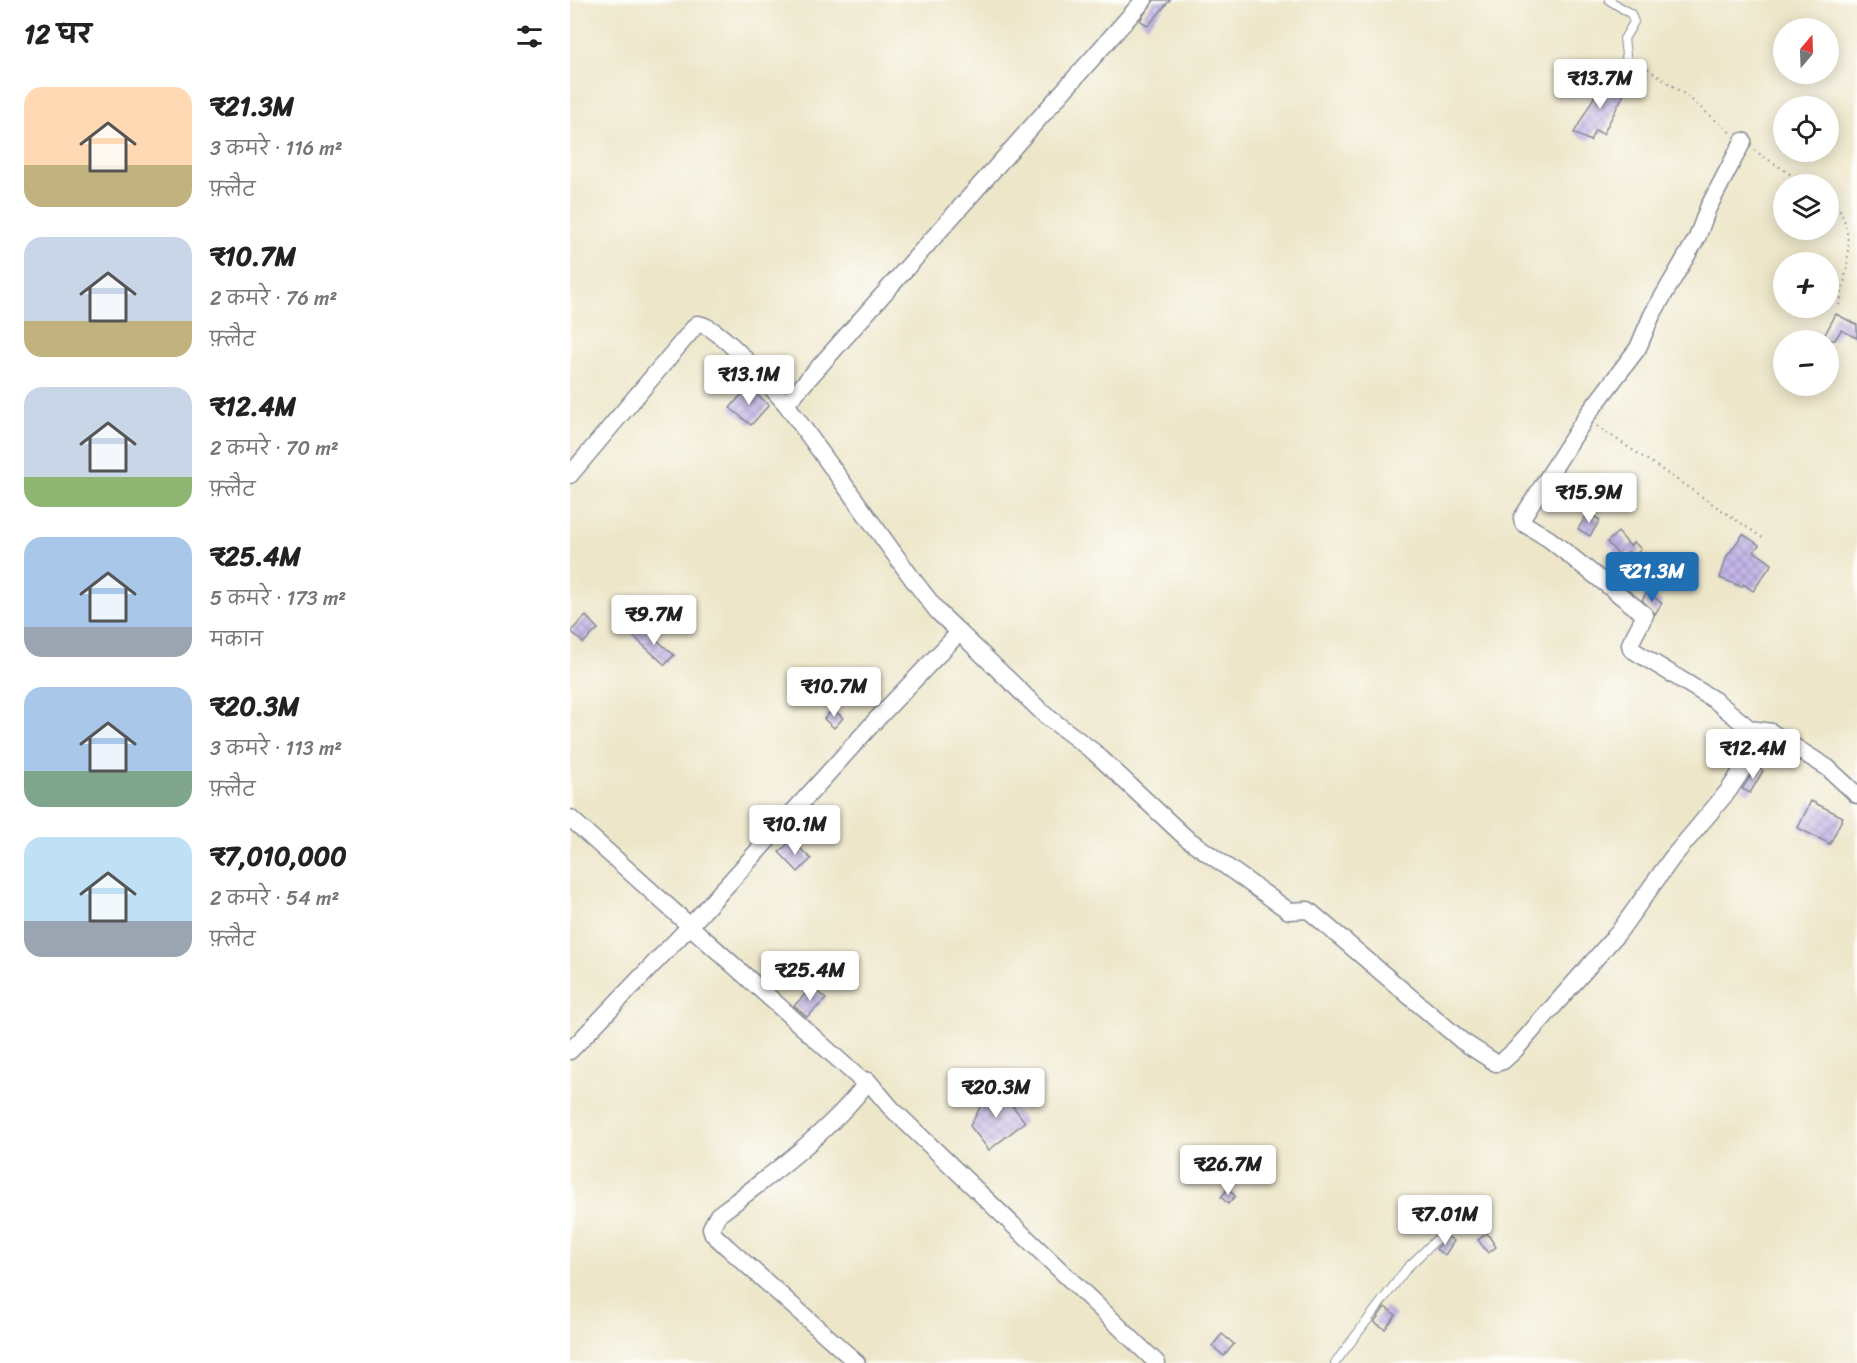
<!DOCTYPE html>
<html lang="hi">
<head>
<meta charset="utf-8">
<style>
  body { margin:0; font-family:Sriracha,"Playpen Sans Deva",sans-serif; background:#f2f2f2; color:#222; height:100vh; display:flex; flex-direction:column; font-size:22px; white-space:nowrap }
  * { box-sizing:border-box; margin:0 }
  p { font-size:20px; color:#767676 }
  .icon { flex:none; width:33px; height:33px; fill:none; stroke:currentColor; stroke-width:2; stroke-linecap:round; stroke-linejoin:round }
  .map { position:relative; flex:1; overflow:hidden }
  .panel { display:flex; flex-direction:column; background:#fff; width:570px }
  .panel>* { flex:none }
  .needle { width:39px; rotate:19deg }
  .buttons { position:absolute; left:1203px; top:18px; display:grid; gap:12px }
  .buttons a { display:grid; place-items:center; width:66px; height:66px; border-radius:50%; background:#fff; box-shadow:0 3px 15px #0003; font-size:30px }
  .price { position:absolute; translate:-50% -51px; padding:0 14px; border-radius:6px; background:#fff; color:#222; font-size:20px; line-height:39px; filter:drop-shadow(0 2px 3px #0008) }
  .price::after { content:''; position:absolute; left:50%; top:36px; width:18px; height:14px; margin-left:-9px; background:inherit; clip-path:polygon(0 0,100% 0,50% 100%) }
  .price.on { background:#1f6fb2; color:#fff }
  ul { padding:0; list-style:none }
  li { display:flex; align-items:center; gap:18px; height:150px; padding:0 24px }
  li span { display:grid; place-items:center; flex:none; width:168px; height:120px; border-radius:18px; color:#555 }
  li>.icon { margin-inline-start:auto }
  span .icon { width:72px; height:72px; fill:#fffc; stroke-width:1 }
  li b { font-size:26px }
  h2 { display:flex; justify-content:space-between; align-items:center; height:72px; padding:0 24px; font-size:26px }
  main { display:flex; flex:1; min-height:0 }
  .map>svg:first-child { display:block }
  .building { fill:url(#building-cross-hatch) }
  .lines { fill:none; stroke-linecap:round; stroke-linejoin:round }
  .service-casing { stroke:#848a94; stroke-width:10 }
  .minor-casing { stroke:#848a94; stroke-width:19 }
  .path { stroke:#848a94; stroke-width:2; stroke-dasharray:1.5 4.5; stroke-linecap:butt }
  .service { stroke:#fff; stroke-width:8 }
  .minor { stroke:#fff; stroke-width:16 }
</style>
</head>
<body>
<main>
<section class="panel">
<h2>12 घर<svg class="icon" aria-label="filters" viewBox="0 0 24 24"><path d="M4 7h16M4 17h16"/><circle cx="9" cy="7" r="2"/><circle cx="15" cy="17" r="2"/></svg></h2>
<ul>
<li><span style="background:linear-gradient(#ffd9b3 65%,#c2b280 0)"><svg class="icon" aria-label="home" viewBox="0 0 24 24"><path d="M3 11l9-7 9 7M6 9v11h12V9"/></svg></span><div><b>₹21.3M</b><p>3 कमरे · 116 m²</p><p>फ़्लैट</p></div></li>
<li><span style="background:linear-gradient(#c9d6e8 70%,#c2b280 0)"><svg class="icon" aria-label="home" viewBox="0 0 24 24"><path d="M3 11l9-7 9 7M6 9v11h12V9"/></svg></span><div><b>₹10.7M</b><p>2 कमरे · 76 m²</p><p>फ़्लैट</p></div></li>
<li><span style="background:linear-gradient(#c9d6e8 75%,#8fb573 0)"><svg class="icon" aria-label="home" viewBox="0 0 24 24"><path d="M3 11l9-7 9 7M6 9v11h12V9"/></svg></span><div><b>₹12.4M</b><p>2 कमरे · 70 m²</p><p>फ़्लैट</p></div></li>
<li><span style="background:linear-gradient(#a9c7e8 75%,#9aa5b1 0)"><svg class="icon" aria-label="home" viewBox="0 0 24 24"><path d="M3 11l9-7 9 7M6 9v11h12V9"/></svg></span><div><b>₹25.4M</b><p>5 कमरे · 173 m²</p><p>मकान</p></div></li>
<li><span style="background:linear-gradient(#a9c7e8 70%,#7fa58c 0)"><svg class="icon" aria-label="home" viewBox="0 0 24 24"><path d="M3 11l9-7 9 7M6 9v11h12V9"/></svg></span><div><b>₹20.3M</b><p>3 कमरे · 113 m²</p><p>फ़्लैट</p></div></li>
<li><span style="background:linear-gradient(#bfe0f5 70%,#9aa5b1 0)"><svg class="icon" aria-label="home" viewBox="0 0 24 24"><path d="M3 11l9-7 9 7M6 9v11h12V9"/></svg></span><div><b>₹7,010,000</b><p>2 कमरे · 54 m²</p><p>फ़्लैट</p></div></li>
</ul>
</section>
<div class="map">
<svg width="1287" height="1363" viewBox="0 0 1287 1363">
  <defs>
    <pattern id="building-cross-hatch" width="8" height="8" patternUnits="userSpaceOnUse" patternTransform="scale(1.5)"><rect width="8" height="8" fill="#c3b4e7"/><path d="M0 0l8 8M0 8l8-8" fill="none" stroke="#9e93be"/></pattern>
  </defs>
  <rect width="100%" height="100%" fill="#fdfcf7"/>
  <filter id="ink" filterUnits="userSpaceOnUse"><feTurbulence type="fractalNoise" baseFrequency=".0167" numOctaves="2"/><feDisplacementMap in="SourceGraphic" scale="12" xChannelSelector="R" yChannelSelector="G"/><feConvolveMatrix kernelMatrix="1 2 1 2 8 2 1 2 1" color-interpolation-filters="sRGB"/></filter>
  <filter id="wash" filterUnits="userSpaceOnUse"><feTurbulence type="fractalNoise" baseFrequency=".008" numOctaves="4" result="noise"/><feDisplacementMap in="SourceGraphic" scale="24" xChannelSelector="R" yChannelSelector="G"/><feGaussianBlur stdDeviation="1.35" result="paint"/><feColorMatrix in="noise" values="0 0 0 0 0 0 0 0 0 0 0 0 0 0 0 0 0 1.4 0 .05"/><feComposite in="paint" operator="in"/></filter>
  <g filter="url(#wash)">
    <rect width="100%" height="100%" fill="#ede6c9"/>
    <g id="blocks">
      <g class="building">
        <path d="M 584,0 L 600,0 L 578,26 L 570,20 Z"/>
        <path d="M 1034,79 L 1056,90 L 1033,134 L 1025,130 L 1020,141 L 1004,133 Z"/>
        <path d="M 1266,314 L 1287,325 L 1287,338 L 1271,330 L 1265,340 L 1252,340 Z"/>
        <path d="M 178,387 L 199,405 L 181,425 L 160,408 Z"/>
        <path d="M 1018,513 L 1030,520 L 1020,536 L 1008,529 Z"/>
        <path d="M 1048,532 L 1060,546 L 1064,542 L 1071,549 L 1063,558 L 1058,552 L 1052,559 L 1037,542 Z"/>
        <path d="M 1173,534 L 1189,545 L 1184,551 L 1202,564 L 1183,591 L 1173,584 L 1172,587 L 1150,578 L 1157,556 Z"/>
        <path d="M 1077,592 L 1092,603 L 1085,614 L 1072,600 Z"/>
        <path d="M 16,616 L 28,629 L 13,643 L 1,631 Z"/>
        <path d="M 72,627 L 104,655 L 95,665 L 63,636 Z"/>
        <path d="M 263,709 L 273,718 L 264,728 L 254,719 Z"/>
        <path d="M 1187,767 L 1193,771 L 1180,793 L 1172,789 Z"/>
        <path d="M 1241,801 L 1273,817 L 1260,844 L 1228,828 Z"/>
        <path d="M 222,840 L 241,859 L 228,872 L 209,852 Z"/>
        <path d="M 242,987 L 256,999 L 237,1017 L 224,1006 Z"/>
        <path d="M 424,1082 L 455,1122 L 419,1150 L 400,1126 Z"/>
        <path d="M 658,1189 L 665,1196 L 658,1204 L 651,1197 Z"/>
        <path d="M 917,1233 L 926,1247 L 918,1253 L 908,1240 Z"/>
        <path d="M 878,1237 L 884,1241 L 875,1255 L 866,1249 Z"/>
        <path d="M 815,1307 L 826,1315 L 815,1329 L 804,1322 Z"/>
        <path d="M 652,1334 L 664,1344 L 654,1356 L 642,1346 Z"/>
      </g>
    </g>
  </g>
  <g filter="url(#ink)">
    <use href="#blocks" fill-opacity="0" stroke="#848a94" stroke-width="1.5"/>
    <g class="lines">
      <g class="service-casing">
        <g id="service">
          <path d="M 1039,0 L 1061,14 L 1064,22 L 1054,39 L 1057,63 L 1053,81"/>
          <path d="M 765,1363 L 837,1268 L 876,1230"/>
        </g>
      </g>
      <g class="minor-casing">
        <g id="minor">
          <path d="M 1173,141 L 1138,208 L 1127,238 L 1082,315 L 1068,348 L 1018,414 L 952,518 L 953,523 L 979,539 L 1075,615 L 1060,644 L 1061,649 L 1146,701 L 1180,729 L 1201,732"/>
          <path d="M 0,475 L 127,324 C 148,323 200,387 216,404"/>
          <path d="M 388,631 L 475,715 L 524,752 L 615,837 L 719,911 L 738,910 L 743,914 L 892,1041 L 926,1063 L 933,1061 L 945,1050 L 1048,933 L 1102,858 L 1159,790 L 1186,749 L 1196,743 L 1201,732 L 1258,768 L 1287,795"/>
          <path d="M 0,818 L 290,1079 L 298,1081 C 265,1127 195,1180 148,1215 L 141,1228 L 143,1234 L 158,1248 L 287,1363"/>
          <path d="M 0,1051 L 120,926 L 306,720 L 384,638 L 388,631 L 368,612 L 344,581 L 216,404 L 574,0"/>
          <path d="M 298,1081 L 321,1108 L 587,1363"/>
        </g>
      </g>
      <g class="path">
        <path d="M 1068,62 L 1117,96 L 1161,133"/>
        <path d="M 1184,150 L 1235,184"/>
        <path d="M 1258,196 C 1287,219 1279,269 1268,309"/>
        <path d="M 1027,426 L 1193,538"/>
      </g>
      <use href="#service" class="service"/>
      <use href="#minor" class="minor"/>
    </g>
  </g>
</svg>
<div class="buttons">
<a><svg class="needle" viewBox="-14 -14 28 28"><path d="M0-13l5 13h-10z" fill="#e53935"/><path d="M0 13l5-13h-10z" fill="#767676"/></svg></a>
<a><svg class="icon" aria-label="locate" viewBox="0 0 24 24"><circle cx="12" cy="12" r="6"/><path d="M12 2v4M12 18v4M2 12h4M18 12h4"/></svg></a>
<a><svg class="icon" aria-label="layers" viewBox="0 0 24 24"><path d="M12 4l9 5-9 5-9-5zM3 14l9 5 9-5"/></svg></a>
<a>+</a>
<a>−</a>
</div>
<b class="price" style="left:1030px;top:110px">₹13.7M</b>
<b class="price" style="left:179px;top:406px">₹13.1M</b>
<b class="price" style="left:1019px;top:524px">₹15.9M</b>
<b class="price on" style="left:1082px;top:603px">₹21.3M</b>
<b class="price" style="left:84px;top:646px">₹9.7M</b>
<b class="price" style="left:264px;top:718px">₹10.7M</b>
<b class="price" style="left:1183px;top:780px">₹12.4M</b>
<b class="price" style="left:225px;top:856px">₹10.1M</b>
<b class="price" style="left:240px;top:1002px">₹25.4M</b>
<b class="price" style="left:426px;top:1119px">₹20.3M</b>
<b class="price" style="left:658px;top:1196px">₹26.7M</b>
<b class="price" style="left:875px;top:1246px">₹7.01M</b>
</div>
</main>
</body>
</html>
